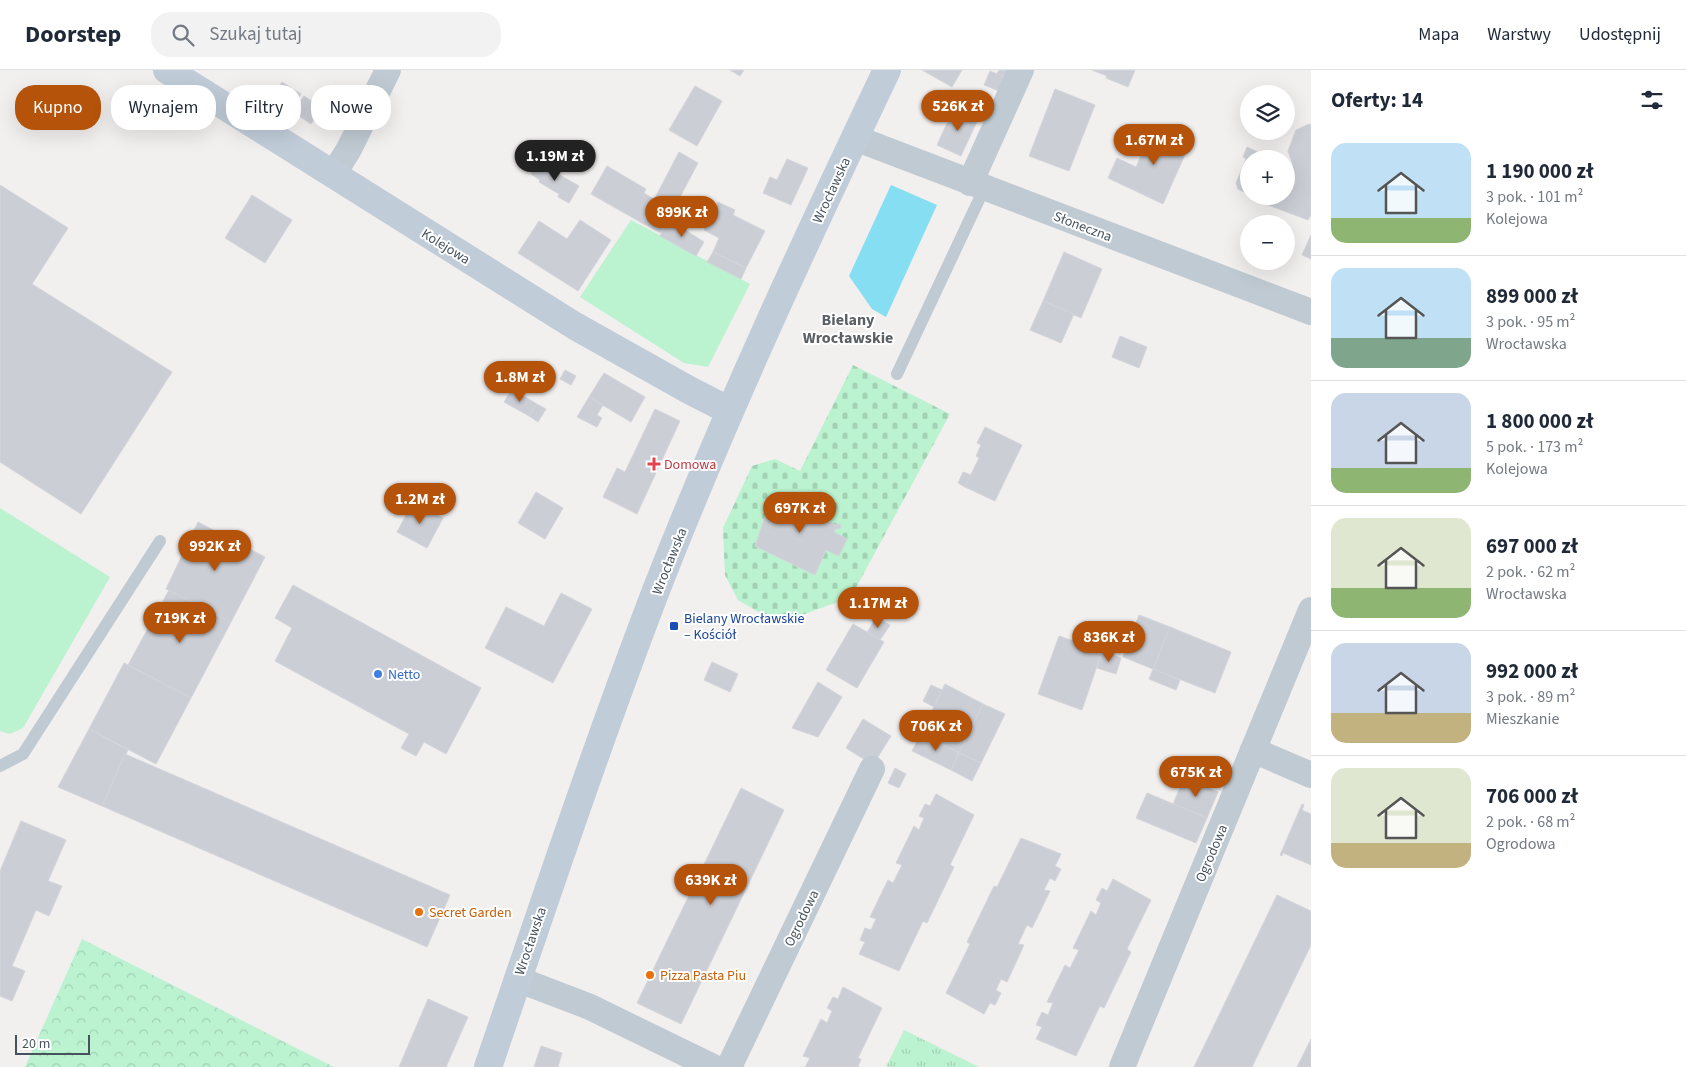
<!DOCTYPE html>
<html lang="pl">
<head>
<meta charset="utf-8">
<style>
  body { margin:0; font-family:"Source Sans 3",sans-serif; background:#f2f2f3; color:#1f2937; height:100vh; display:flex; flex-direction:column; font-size:19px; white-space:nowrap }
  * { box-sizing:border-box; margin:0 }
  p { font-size:16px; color:#747a83 }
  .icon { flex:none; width:28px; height:28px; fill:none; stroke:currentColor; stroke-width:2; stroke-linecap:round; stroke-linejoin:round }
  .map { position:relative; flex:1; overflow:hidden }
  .sheet { display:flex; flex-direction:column; background:#fff; width:375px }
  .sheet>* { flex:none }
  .top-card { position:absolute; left:15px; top:15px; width:475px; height:45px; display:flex; gap:10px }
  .tools { position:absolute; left:1240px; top:15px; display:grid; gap:10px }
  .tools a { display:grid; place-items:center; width:55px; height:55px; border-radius:50%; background:#fff; box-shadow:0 5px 20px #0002; font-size:25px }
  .scale { position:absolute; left:15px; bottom:12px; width:75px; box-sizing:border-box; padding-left:5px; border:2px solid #46535e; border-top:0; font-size:14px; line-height:18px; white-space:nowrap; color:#46535e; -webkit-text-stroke:4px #fff; paint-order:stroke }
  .price { position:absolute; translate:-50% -42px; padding:0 11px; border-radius:18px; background:#b45309; color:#fff; font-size:16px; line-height:32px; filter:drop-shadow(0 1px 2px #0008) }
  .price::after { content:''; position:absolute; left:50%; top:30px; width:15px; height:11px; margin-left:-8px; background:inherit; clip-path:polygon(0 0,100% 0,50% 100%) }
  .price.on { background:#222; color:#fff }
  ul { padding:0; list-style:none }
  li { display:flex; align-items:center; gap:15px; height:125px; padding:0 20px }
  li+li { border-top:1px solid #e0e1e3 }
  li span { display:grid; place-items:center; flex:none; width:140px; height:100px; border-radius:15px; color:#555 }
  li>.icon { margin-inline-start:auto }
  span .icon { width:60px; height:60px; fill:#fffc; stroke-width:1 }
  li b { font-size:21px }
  h2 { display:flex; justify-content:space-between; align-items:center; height:60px; padding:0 20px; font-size:21px }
  .chip { padding:0 18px; border-radius:20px; background:#fff; box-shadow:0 5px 20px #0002; font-size:18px; line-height:45px }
  .chip.on { background:#b45309; color:#fff }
  header { display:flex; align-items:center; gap:30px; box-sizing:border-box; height:70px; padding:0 25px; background:#fff; border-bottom:1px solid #e0e1e3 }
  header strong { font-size:24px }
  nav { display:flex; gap:28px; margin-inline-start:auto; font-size:18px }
  .search { width:350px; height:45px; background:#f2f2f3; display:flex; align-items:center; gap:12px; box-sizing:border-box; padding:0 18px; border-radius:20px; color:#747a83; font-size:19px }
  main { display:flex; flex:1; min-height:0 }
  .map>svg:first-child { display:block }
  .grass { fill:#bbf2cf }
  .forest { fill:url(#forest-crowns) }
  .cemetery { fill:url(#cemetery-stones) }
  .park { fill:url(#park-tufts) }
  .water { fill:#85def2 }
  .building { fill:#cbced4; stroke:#d3d5db }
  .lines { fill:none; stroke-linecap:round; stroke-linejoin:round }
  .lane { stroke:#bfcad2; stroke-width:12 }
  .street { stroke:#bfcad2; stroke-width:26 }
  .secondary { stroke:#c0cdd9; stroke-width:28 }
  .health-dot { fill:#e0444e; stroke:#fff; stroke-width:2 }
  .transit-dot { fill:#1a4fb4; stroke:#fff; stroke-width:2 }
  .shop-dot { fill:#3f7fe0; stroke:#fff; stroke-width:2 }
  .food-dot { fill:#e8710a; stroke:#fff; stroke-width:2 }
  .labels { text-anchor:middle; stroke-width:4; stroke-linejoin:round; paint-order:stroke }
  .street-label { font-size:14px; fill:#46535e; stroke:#fff }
  .health-label { font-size:14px; fill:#be3a42; stroke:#fff; text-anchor:start }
  .transit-label { font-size:14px; fill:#164399; stroke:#fff; text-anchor:start }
  .shop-label { font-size:14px; fill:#366cbe; stroke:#fff; text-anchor:start }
  .food-label { font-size:14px; fill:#c56008; stroke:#fff; text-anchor:start }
  .quarter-label { font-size:16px; font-weight:bold; fill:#5b6065; stroke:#fff }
</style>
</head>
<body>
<header>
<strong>Doorstep</strong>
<div class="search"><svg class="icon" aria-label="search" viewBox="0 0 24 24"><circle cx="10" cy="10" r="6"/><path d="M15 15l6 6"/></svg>Szukaj tutaj</div>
<nav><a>Mapa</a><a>Warstwy</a><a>Udostępnij</a></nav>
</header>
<main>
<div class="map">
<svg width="1311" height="997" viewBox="0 0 1311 997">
  <defs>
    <pattern id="forest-crowns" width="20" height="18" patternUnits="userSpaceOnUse" patternTransform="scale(1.25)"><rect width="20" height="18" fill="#bbf2cf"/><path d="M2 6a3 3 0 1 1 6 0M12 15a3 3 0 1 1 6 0" fill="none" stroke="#a2d1b4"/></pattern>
    <pattern id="cemetery-stones" width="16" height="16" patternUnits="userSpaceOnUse" patternTransform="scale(1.25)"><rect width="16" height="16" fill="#bbf2cf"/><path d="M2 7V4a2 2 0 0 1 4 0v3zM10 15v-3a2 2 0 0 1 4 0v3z" fill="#a2d1b4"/></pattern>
    <pattern id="park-tufts" width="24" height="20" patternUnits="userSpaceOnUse" patternTransform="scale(1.25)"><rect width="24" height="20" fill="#bbf2cf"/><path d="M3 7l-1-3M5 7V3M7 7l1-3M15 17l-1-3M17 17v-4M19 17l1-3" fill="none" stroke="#a2d1b4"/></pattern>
  </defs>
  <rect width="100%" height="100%" fill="#f2efef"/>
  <g class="grass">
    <path d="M 631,150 L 750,214 L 708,297 L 684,293 L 580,227 Z"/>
    <path d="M 0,438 L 110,507 L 23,658 L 10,664 L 0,661 Z"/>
  </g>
  <path class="forest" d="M 82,869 L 302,981 L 334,997 L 25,997 Z"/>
  <path class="cemetery" d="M 853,295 L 950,344 L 851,527 L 802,545 L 774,551 L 738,530 L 725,505 L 723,458 L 752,396 L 775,389 L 800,401 Z"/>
  <path class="park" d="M 904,960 L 979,997 L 886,997 Z"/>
  <path class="water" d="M 891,115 L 937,135 L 886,247 L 872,239 L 849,206 Z"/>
  <g class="building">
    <path d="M 730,0 L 744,0 L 740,6 Z"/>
    <path d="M 922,0 L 962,0 L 952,17 Z"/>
    <path d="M 999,0 L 1013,0 L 1010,9 L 997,4 Z"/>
    <path d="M 1092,0 L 1135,0 L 1128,17 L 1106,8 L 1107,6 Z"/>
    <path d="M 990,1 L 1010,9 L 1004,23 L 984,15 Z"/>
    <path d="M 282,12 L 301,24 L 290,40 L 271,28 Z"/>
    <path d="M 695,16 L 722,31 L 697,76 L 669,60 Z"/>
    <path d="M 1055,19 L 1095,35 L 1069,101 L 1029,86 Z"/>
    <path d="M 304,26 L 322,38 L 311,54 L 293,42 Z"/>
    <path d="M 954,38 L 978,49 L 961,86 L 937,75 Z"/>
    <path d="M 1309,54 L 1311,55 L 1311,145 L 1308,150 L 1260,132 L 1262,126 L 1286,126 L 1286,97 L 1291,100 L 1293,95 L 1288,81 L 1296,60 Z"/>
    <path d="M 1155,55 L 1191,71 L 1163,134 L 1108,108 L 1117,88 L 1136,97 Z"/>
    <path d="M 1247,77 L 1262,84 L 1261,87 L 1265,89 L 1249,89 L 1249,120 L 1244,122 L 1238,119 L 1236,113 L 1246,89 L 1243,87 Z"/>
    <path d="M 679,82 L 698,93 L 661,163 L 642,153 Z"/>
    <path d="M 787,89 L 808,98 L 791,135 L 763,123 L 770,107 L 777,110 Z"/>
    <path d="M 537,92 L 579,116 L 569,133 L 558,127 L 559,124 L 539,112 L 540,110 L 531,104 Z"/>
    <path d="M 607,96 L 646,119 L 644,123 L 655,130 L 642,153 L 591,124 Z"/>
    <path d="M 0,115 L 68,158 L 32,214 L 172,302 L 81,444 L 0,392 Z"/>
    <path d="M 252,125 L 292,150 L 265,193 L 225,168 Z"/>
    <path d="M 718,132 L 735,140 L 733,145 L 765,161 L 746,198 L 713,182 L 719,168 L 704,160 Z"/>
    <path d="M 580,150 L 611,170 L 578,221 L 518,183 L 539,151 L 567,169 Z"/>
    <path d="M 673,152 L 704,172 L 696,186 L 660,166 L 667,153 Z"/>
    <path d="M 1311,165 L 1311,189 L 1302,185 Z"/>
    <path d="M 713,182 L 746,198 L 741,209 L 707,192 Z"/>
    <path d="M 1064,182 L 1102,199 L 1081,248 L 1043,231 Z"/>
    <path d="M 1043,231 L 1074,244 L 1061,273 L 1030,260 Z"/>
    <path d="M 1120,266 L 1147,277 L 1139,298 L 1112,287 Z"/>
    <path d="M 565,300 L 576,306 L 571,315 L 560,309 Z"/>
    <path d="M 604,303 L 645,327 L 631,352 L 589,327 Z"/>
    <path d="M 512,319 L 537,334 L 529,346 L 504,332 Z"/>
    <path d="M 589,327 L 603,335 L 597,345 L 602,348 L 597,357 L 577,347 Z"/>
    <path d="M 537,334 L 546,339 L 538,352 L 529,346 Z"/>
    <path d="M 655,339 L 680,351 L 637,444 L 603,427 L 617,398 L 625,402 Z"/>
    <path d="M 985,357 L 1022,375 L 995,431 L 965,417 L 979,388 L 976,386 L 981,375 L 977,373 Z"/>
    <path d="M 963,402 L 971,405 L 965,417 L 958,413 Z"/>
    <path d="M 536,422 L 563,438 L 545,469 L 518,453 Z"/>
    <path d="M 809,426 L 827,434 L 826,439 L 831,441 L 827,451 L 835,455 L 840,454 L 841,458 L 835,459 L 834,462 L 847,469 L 839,486 L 826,480 L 815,505 L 755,476 L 771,429 L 803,441 Z"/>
    <path d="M 413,432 L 443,448 L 427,478 L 397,462 Z"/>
    <path d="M 198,452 L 265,487 L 231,552 L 166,519 Z"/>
    <path d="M 293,515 L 481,618 L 446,684 L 424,672 L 416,686 L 401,678 L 409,664 L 275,591 L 292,558 L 275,548 Z"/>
    <path d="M 169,520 L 231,552 L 191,628 L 128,595 Z"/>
    <path d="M 561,523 L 592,539 L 553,613 L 485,578 L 506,537 L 544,556 Z"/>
    <path d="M 1139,545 L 1170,557 L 1153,599 L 1123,587 Z"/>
    <path d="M 876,547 L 890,555 L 880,570 L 867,563 Z"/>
    <path d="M 853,554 L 884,572 L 857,618 L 826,600 Z"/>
    <path d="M 1170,557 L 1231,582 L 1215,623 L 1153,599 Z"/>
    <path d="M 1059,566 L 1102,581 L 1082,640 L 1038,624 Z"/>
    <path d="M 1102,581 L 1121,588 L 1116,604 L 1097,598 Z"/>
    <path d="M 712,592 L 738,604 L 730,622 L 704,610 Z"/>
    <path d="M 124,593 L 191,628 L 156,694 L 89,659 Z"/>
    <path d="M 1153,599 L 1180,610 L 1176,620 L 1149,609 Z"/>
    <path d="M 818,612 L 842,627 L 818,667 L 792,658 Z"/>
    <path d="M 945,614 L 983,634 L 959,683 L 921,664 Z"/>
    <path d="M 931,615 L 942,620 L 934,637 L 923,631 Z"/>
    <path d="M 983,634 L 1005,644 L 981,693 L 959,683 Z"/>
    <path d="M 863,649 L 891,666 L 873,695 L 846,678 Z"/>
    <path d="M 89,659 L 128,680 L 102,736 L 58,717 Z"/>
    <path d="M 921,664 L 959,683 L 951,700 L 912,681 Z"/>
    <path d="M 959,683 L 981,693 L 972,711 L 951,700 Z"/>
    <path d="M 125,684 L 450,825 L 427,877 L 102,736 Z"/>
    <path d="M 895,698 L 906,704 L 899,718 L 888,713 Z"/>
    <path d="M 1184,708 L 1218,722 L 1207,748 L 1173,734 Z"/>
    <path d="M 741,718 L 784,740 L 681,954 L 637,933 Z"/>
    <path d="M 1147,723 L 1207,748 L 1196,773 L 1136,748 Z"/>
    <path d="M 936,724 L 974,745 L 950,795 L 954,797 L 927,853 L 923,851 L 899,901 L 859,884 L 865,872 L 860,870 L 865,858 L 871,860 L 876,849 L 870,847 L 888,810 L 893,813 L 902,795 L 896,793 L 914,756 L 919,760 L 924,748 L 919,746 L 925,734 L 930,736 Z"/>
    <path d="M 1302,734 L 1304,735 L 1302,740 L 1311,744 L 1311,795 L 1283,783 L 1282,786 L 1280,785 Z"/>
    <path d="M 21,751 L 66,770 L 48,811 L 62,816 L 49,846 L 36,840 L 12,896 L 25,901 L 12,931 L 0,926 L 0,801 Z"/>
    <path d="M 1021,768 L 1061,784 L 1055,796 L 1061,799 L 1055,811 L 1050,808 L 1044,820 L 1050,821 L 1032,858 L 1027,855 L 1018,874 L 1024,875 L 1007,912 L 1001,909 L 996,920 L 1001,923 L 995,935 L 990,933 L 984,944 L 946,923 L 970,874 L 967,872 L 994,816 L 997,817 Z"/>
    <path d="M 1113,809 L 1151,830 L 1127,879 L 1131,882 L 1104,938 L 1100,936 L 1076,986 L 1036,969 L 1042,957 L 1036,955 L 1042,942 L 1048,945 L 1053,933 L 1047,932 L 1065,895 L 1070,898 L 1079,880 L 1073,878 L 1091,841 L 1096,845 L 1101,833 L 1096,830 L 1102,818 L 1107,821 Z"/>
    <path d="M 1277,825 L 1311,841 L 1311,875 L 1252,997 L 1194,997 Z"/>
    <path d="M 843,917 L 882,938 L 858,988 L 861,989 L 858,997 L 805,997 L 810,988 L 803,986 L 821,949 L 827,953 L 832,941 L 827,938 L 833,927 L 838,929 Z"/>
    <path d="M 428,929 L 468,947 L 446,997 L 399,997 Z"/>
    <path d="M 1311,969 L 1311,997 L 1297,997 Z"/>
    <path d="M 541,976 L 562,983 L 558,997 L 534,997 Z"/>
  </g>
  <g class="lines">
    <g class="lane">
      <path d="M 897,304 L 984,119"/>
      <path d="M 0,696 L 23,684 L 160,471"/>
    </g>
    <g class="street">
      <path d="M 855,68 L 1311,242"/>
      <path d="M 333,105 L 349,79 L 388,0"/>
      <path d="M 970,113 L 1021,0"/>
      <path d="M 1253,680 L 1311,705"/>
      <path d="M 517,909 L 590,937 L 713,997"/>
      <path d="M 729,997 L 872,699"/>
      <path d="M 1122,997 L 1311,540"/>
    </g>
    <g class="secondary">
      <path d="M 167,0 L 575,256 L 689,320 L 730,341"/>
      <path d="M 488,997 C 542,839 595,680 655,523 C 724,346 805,172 887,0"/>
    </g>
  </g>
  <path class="health-dot" d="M651.5 386.5h5v5h5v5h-5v5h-5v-5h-5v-5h5z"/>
  <rect class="transit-dot" x="669" y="551" width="10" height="10" rx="2.5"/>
  <circle class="shop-dot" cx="378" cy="604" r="5"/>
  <g class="food-dot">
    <circle cx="419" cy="842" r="5"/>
    <circle cx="650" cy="905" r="5"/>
  </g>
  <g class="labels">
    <g class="street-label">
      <text transform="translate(831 120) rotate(-65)" y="5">Wrocławska</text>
      <text transform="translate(1083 156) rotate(21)" y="5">Słoneczna</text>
      <text transform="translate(446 176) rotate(32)" y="5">Kolejowa</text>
      <text transform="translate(669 491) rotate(-68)" y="5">Wrocławska</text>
      <text transform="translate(1211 783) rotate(-67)" y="5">Ogrodowa</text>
      <text transform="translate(801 848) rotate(-64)" y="5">Ogrodowa</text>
      <text transform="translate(530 871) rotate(-71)" y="5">Wrocławska</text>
    </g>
    <g class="health-label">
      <text x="664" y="399">Domowa</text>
    </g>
    <g class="transit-label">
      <text x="684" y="553">Bielany Wrocławskie<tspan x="684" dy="16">– Kościół</tspan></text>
    </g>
    <g class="shop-label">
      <text x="388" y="609">Netto</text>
    </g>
    <g class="food-label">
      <text x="429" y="847">Secret Garden</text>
      <text x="660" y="910">Pizza Pasta Piu</text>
    </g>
    <g class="quarter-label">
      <text x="848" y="255">Bielany<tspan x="848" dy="18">Wrocławskie</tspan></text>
    </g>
  </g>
</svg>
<div class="tools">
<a><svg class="icon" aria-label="layers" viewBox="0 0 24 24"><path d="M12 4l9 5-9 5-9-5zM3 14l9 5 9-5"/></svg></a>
<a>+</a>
<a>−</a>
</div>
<div class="scale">20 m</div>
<b class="price" style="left:958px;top:62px">526K zł</b>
<b class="price" style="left:1154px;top:96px">1.67M zł</b>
<b class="price on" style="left:555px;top:112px">1.19M zł</b>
<b class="price" style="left:682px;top:168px">899K zł</b>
<b class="price" style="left:520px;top:333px">1.8M zł</b>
<b class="price" style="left:420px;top:455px">1.2M zł</b>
<b class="price" style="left:800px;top:464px">697K zł</b>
<b class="price" style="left:215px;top:502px">992K zł</b>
<b class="price" style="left:878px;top:559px">1.17M zł</b>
<b class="price" style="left:180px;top:574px">719K zł</b>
<b class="price" style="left:1109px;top:593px">836K zł</b>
<b class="price" style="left:936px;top:682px">706K zł</b>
<b class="price" style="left:1196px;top:728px">675K zł</b>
<b class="price" style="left:711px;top:836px">639K zł</b>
<div class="top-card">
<a class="chip on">Kupno</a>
<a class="chip">Wynajem</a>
<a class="chip">Filtry</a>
<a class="chip">Nowe</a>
</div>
</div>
<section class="sheet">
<h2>Oferty: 14<svg class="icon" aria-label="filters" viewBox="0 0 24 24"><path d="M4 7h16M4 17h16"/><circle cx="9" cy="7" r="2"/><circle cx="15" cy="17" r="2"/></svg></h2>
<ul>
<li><span style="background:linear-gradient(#bfe0f5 75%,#8fb573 0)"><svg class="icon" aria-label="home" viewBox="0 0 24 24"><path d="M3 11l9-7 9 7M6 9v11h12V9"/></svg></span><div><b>1 190 000 zł</b><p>3 pok. · 101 m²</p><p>Kolejowa</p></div></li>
<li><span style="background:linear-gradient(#bfe0f5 70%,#7fa58c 0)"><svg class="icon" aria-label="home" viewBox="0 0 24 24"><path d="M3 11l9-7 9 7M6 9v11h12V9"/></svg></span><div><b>899 000 zł</b><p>3 pok. · 95 m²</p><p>Wrocławska</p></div></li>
<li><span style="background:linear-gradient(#c9d6e8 75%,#8fb573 0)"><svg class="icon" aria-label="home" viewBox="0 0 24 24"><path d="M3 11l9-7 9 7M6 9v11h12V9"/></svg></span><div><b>1 800 000 zł</b><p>5 pok. · 173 m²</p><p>Kolejowa</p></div></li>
<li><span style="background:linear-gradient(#dfe7d0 70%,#8fb573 0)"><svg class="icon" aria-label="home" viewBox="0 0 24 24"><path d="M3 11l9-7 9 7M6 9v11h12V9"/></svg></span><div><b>697 000 zł</b><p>2 pok. · 62 m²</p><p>Wrocławska</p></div></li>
<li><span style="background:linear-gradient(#c9d6e8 70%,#c2b280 0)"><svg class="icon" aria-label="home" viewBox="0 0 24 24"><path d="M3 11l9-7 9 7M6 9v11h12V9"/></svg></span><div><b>992 000 zł</b><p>3 pok. · 89 m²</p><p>Mieszkanie</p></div></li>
<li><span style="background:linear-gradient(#dfe7d0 75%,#c2b280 0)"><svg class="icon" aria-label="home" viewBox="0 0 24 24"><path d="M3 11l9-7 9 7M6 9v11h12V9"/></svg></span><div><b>706 000 zł</b><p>2 pok. · 68 m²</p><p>Ogrodowa</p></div></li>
</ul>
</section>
</main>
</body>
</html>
